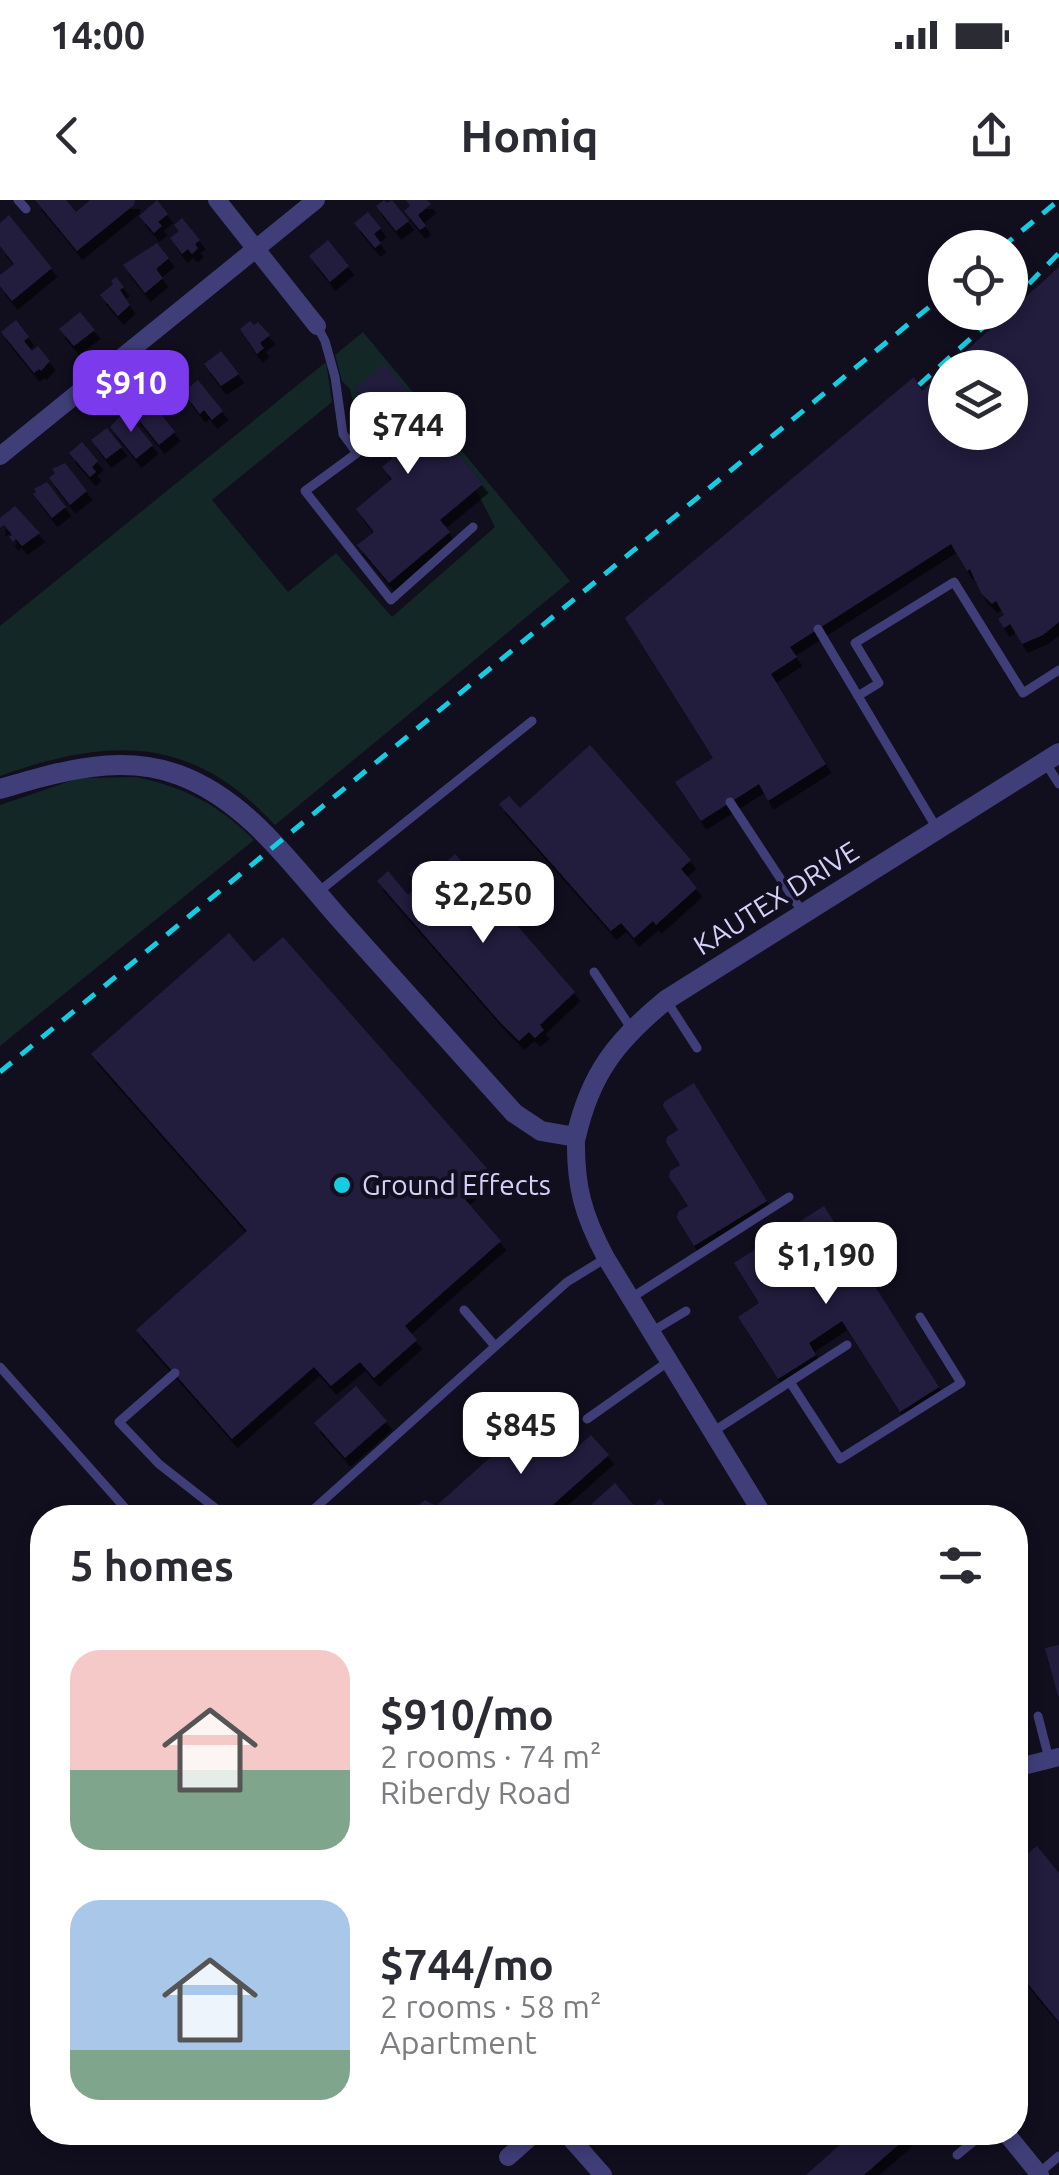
<!DOCTYPE html>
<html lang="en">
<head>
<meta charset="utf-8">
<style>
  body { margin:0; font-family:Ubuntu,sans-serif; background:#f2f2f3; color:#2b2b33; height:100vh; display:flex; flex-direction:column; font-size:38px; white-space:nowrap }
  * { box-sizing:border-box; margin:0 }
  p { font-size:32px; color:#7c7c81 }
  .icon { flex:none; width:55px; height:55px; fill:none; stroke:currentColor; stroke-width:2; stroke-linecap:round; stroke-linejoin:round }
  .map { position:relative; flex:1; overflow:hidden }
  .side { position:absolute; left:30px; top:1305px; width:998px; height:640px; display:flex; flex-direction:column; background:#fff; border-radius:40px; box-shadow:0 5px 15px #0003 }
  .side>* { flex:none }
  .fabs { position:absolute; left:928px; top:30px; display:grid; gap:20px }
  .fabs a { display:grid; place-items:center; width:100px; height:100px; border-radius:50%; background:#fff; box-shadow:0 5px 15px #0003; font-size:50px }
  .price { position:absolute; translate:-50% -85px; padding:0 22px; border-radius:20px; background:#fff; color:#222; font-size:32px; line-height:65px; filter:drop-shadow(0 2px 5px #0008) }
  .price::after { content:''; position:absolute; left:50%; top:60px; width:30px; height:22px; margin-left:-15px; background:inherit; clip-path:polygon(0 0,100% 0,50% 100%) }
  .price.on { background:#7c3aed; color:#fff }
  ul { padding:0; list-style:none }
  li { display:flex; align-items:center; gap:30px; height:250px; padding:0 40px }
  li span { display:grid; place-items:center; flex:none; width:280px; height:200px; border-radius:30px; color:#555 }
  li>.icon { margin-inline-start:auto }
  span .icon { width:120px; height:120px; fill:#fffc; stroke-width:1 }
  li b { font-size:42px }
  h2 { display:flex; justify-content:space-between; align-items:center; height:120px; padding:0 40px; font-size:42px }
  .status { display:flex; justify-content:space-between; align-items:center; height:70px; padding:0 50px; background:#fff; direction:ltr }
  .status svg { height:28px; fill:currentColor }
  header { display:flex; justify-content:space-between; align-items:center; height:130px; padding:0 40px; background:#fff; font-size:45px; font-weight:700 }
  .map>svg:first-child { display:block }
  .green { fill:#122726 }
  .building { fill:#231c3d; filter:url(#shadow) }
  .lines { fill:none; stroke-linecap:round; stroke-linejoin:round }
  .service { stroke:#403e78; stroke-width:9 }
  .minor { stroke:#403e78; stroke-width:18 }
  .tertiary { stroke:#403e78; stroke-width:20 }
  .rail { stroke:#16cce0; stroke-width:5; stroke-dasharray:15 12; stroke-linecap:butt }
  .poi-dot { fill:#16cce0; stroke:#110e1e; stroke-width:4 }
  .labels { text-anchor:middle; stroke-width:8; stroke-linejoin:round; paint-order:stroke }
  .street-label { font-size:28px; fill:#d4d0fa; stroke:#110e1e }
  .poi-label { font-size:28px; fill:#d4d0fa; stroke:#110e1e; text-anchor:start }
</style>
</head>
<body>
<div class="status"><b>14:00</b><svg viewBox="0 0 49 12"><path d="M0 12V9h3v3zM5 12V6h3v6zM10 12V3h3v9zM15 12V0h3v12zM26 1h20v11H26zM47 4h2v5h-2z"/></svg></div>
<header><svg class="icon" aria-label="back" viewBox="0 0 24 24"><path d="M15 5l-7 7 7 7"/></svg>Homiq<svg class="icon" aria-label="share" viewBox="0 0 24 24"><path d="M12 15V3M7 8l5-5 5 5M5 13v7h14v-7"/></svg></header>
<div class="map">
<svg width="1059" height="1975" viewBox="0 0 1059 1975">
  <defs>
    <filter id="shadow"><feDropShadow dx="5.5" dy="9" stdDeviation="0" flood-color="#0009"/></filter>
  </defs>
  <rect width="100%" height="100%" fill="#110e1e"/>
  <g class="green">
    <path d="M 363,132 L 570,381 L 275,625 C 191,534 109,537 0,576 L 0,426 L 326,162 L 332,202 L 212,300 L 288,392 L 336,353 L 392,417 L 495,327 L 476,290 L 483,284 L 385,165 L 355,189 L 363,200 L 358,205 L 366,214 L 358,224 L 350,189 L 342,181 L 335,155 Z"/>
    <path d="M 136,577 C 184,587 219,605 254,640 L 0,846 L 0,605 L 79,578 Z"/>
  </g>
  <g class="building">
    <path d="M 35,0 L 66,0 L 76,12 L 90,0 L 135,0 L 134,5 L 77,51 Z"/>
    <path d="M 157,0 L 168,14 L 158,22 L 162,26 L 154,33 L 139,16 Z"/>
    <path d="M 384,0 L 387,3 L 392,0 L 409,21 L 396,31 L 376,6 Z"/>
    <path d="M 406,0 L 427,0 L 431,4 L 418,15 L 426,26 L 420,30 L 404,11 L 410,6 Z"/>
    <path d="M 368,12 L 381,28 L 374,34 L 381,43 L 375,48 L 354,23 Z"/>
    <path d="M 9,15 L 52,68 L 12,101 L 0,86 L 0,75 L 14,64 L 0,46 L 0,23 Z"/>
    <path d="M 182,18 L 200,40 L 195,44 L 198,48 L 192,54 L 188,49 L 182,54 L 170,38 L 179,31 L 174,25 Z"/>
    <path d="M 328,40 L 349,66 L 330,82 L 309,56 Z"/>
    <path d="M 157,43 L 169,58 L 156,69 L 163,78 L 145,93 L 123,65 Z"/>
    <path d="M 1059,67 L 1059,422 L 1043,435 L 1022,444 L 1010,424 L 1004,428 L 998,419 L 1004,415 L 996,401 L 992,404 L 981,393 L 970,369 L 967,371 L 951,344 L 790,447 L 797,457 L 771,474 L 826,564 L 768,601 L 759,584 L 701,621 L 675,582 L 713,558 L 625,418 L 914,177 L 922,191 L 945,169 L 945,232 L 1010,232 L 1010,168 L 947,168 Z"/>
    <path d="M 116,77 L 124,87 L 120,90 L 130,105 L 118,116 L 100,95 L 113,84 L 111,81 Z"/>
    <path d="M 80,112 L 95,130 L 74,146 L 59,129 Z"/>
    <path d="M 16,120 L 29,137 L 24,141 L 32,151 L 38,146 L 50,161 L 41,171 L 39,169 L 34,173 L 1,132 Z"/>
    <path d="M 250,121 L 254,125 L 258,122 L 270,135 L 260,143 L 264,148 L 257,154 L 240,129 Z"/>
    <path d="M 221,151 L 239,174 L 221,186 L 204,164 Z"/>
    <path d="M 385,164 L 483,284 L 440,320 L 450,332 L 389,383 L 357,345 L 374,332 L 356,309 L 392,279 L 382,267 L 392,259 L 363,224 L 366,222 L 362,217 L 366,214 L 358,205 L 363,200 L 355,189 Z"/>
    <path d="M 198,180 L 223,211 L 212,220 L 204,210 L 200,214 L 183,192 Z"/>
    <path d="M 145,194 L 175,232 L 159,245 L 134,214 L 141,208 L 135,201 Z"/>
    <path d="M 125,211 L 153,245 L 136,259 L 110,227 Z"/>
    <path d="M 107,228 L 122,247 L 106,259 L 91,240 Z"/>
    <path d="M 82,242 L 98,261 L 92,267 L 96,272 L 90,277 L 69,253 Z"/>
    <path d="M 65,263 L 87,291 L 70,305 L 49,278 L 55,273 L 52,269 Z"/>
    <path d="M 47,282 L 66,307 L 52,318 L 33,294 L 36,292 L 34,289 Z"/>
    <path d="M 15,306 L 40,333 L 22,346 L 16,339 L 13,342 L 9,337 L 12,335 L 4,325 L 0,328 L 0,318 Z"/>
    <path d="M 590,545 L 691,660 L 681,669 L 697,688 L 656,725 L 653,721 L 634,738 L 621,723 L 611,731 L 499,604 L 509,596 L 520,608 Z"/>
    <path d="M 455,654 L 575,792 L 540,825 L 544,830 L 535,838 L 529,832 L 519,841 L 499,821 L 377,681 L 388,671 L 408,695 L 419,685 L 409,674 L 422,662 L 432,674 Z"/>
    <path d="M 229,733 L 254,762 L 283,737 L 491,973 L 463,997 L 501,1041 L 405,1126 L 417,1140 L 374,1178 L 360,1162 L 331,1186 L 314,1167 L 232,1239 L 136,1130 L 247,1031 L 91,854 Z"/>
    <path d="M 694,883 L 767,1001 L 694,1046 L 677,1018 L 678,1012 L 688,1006 L 669,977 L 670,971 L 680,965 L 666,942 L 667,937 L 678,930 L 663,906 L 664,902 Z"/>
    <path d="M 824,1006 L 939,1187 L 900,1212 L 842,1121 L 809,1143 L 816,1155 L 778,1179 L 738,1117 L 759,1103 L 734,1063 Z"/>
    <path d="M 356,1186 L 387,1221 L 345,1258 L 314,1223 Z"/>
    <path d="M 540,1213 L 574,1250 L 591,1235 L 609,1255 L 538,1318 L 420,1318 L 413,1310 L 425,1300 L 436,1306 Z"/>
    <path d="M 615,1283 L 642,1315 L 660,1299 L 676,1318 L 576,1318 Z"/>
    <path d="M 1059,1445 L 1059,1496 L 1058,1496 L 1045,1448 Z"/>
    <path d="M 1037,1646 L 1059,1673 L 1059,1822 L 1015,1768 L 1015,1664 Z"/>
    <path d="M 854,1932 L 913,1932 L 864,1975 L 806,1975 Z"/>
  </g>
  <g class="lines">
    <g class="service">
      <path d="M 18,0 L 26,9"/>
      <path d="M 317,126 L 325,141 L 335,177 L 343,234 L 357,253 L 305,291 L 391,400 L 473,327"/>
      <path d="M 818,429 L 936,627"/>
      <path d="M 858,496 L 879,483 L 855,443 L 954,382 L 1023,493 L 1059,470"/>
      <path d="M 1045,562 L 1059,584"/>
      <path d="M 730,602 L 803,713"/>
      <path d="M 317,693 L 532,521"/>
      <path d="M 594,772 L 631,828"/>
      <path d="M 666,800 L 697,848"/>
      <path d="M 631,1098 L 789,997"/>
      <path d="M 464,1110 L 495,1146"/>
      <path d="M 651,1132 L 686,1111"/>
      <path d="M 0,1167 L 134,1318"/>
      <path d="M 175,1173 L 119,1222 L 159,1264 L 228,1318"/>
      <path d="M 790,1182 L 840,1259 L 961,1183 L 920,1117"/>
      <path d="M 587,1219 L 669,1161"/>
      <path d="M 714,1231 L 847,1145"/>
      <path d="M 304,1318 L 567,1082 L 606,1058"/>
      <path d="M 1038,1516 L 1049,1559"/>
      <path d="M 957,1955 L 985,1932"/>
      <path d="M 1039,1973 L 1059,1956"/>
    </g>
    <g class="minor">
      <path d="M 217,0 L 317,126"/>
      <path d="M 0,256 L 316,0"/>
      <path d="M 576,937 C 575,986 583,1015 606,1058 L 765,1318"/>
      <path d="M 1015,1568 L 1059,1557"/>
      <path d="M 565,1932 L 603,1975"/>
      <path d="M 1005,1932 L 1040,1975"/>
      <path d="M 508,1957 L 536,1932"/>
    </g>
    <path class="tertiary" d="M 0,589 C 58,572 119,553 179,575 C 250,601 297,672 346,726 C 402,788 458,851 514,913 L 541,931 L 576,937 C 590,874 617,840 666,800 L 1059,553"/>
    <g class="rail">
      <path d="M 1001,48 L 1059,0"/>
      <path d="M 1010,103 L 1059,53"/>
      <path d="M 919,185 L 1000,112"/>
      <path d="M 0,872 L 945,94"/>
    </g>
  </g>
  <circle class="poi-dot" cx="342" cy="985" r="10"/>
  <g class="labels">
    <g class="street-label">
      <text transform="translate(776 698) rotate(-32)" y="10">KAUTEX DRIVE</text>
    </g>
    <g class="poi-label">
      <text x="362" y="995">Ground Effects</text>
    </g>
  </g>
</svg>
<div class="fabs">
<a><svg class="icon" aria-label="locate" viewBox="0 0 24 24"><circle cx="12" cy="12" r="6"/><path d="M12 2v4M12 18v4M2 12h4M18 12h4"/></svg></a>
<a><svg class="icon" aria-label="layers" viewBox="0 0 24 24"><path d="M12 4l9 5-9 5-9-5zM3 14l9 5 9-5"/></svg></a>
</div>
<b class="price on" style="left:131px;top:235px">$910</b>
<b class="price" style="left:408px;top:277px">$744</b>
<b class="price" style="left:483px;top:746px">$2,250</b>
<b class="price" style="left:826px;top:1107px">$1,190</b>
<b class="price" style="left:521px;top:1277px">$845</b>
<section class="side">
<h2>5 homes<svg class="icon" aria-label="filters" viewBox="0 0 24 24"><path d="M4 7h16M4 17h16"/><circle cx="9" cy="7" r="2"/><circle cx="15" cy="17" r="2"/></svg></h2>
<ul>
<li><span style="background:linear-gradient(#f6c9c9 60%,#7fa58c 0)"><svg class="icon" aria-label="home" viewBox="0 0 24 24"><path d="M3 11l9-7 9 7M6 9v11h12V9"/></svg></span><div><b>$910/mo</b><p>2 rooms · 74 m²</p><p>Riberdy Road</p></div></li>
<li><span style="background:linear-gradient(#a9c7e8 75%,#7fa58c 0)"><svg class="icon" aria-label="home" viewBox="0 0 24 24"><path d="M3 11l9-7 9 7M6 9v11h12V9"/></svg></span><div><b>$744/mo</b><p>2 rooms · 58 m²</p><p>Apartment</p></div></li>
</ul>
</section>
</div>
</body>
</html>
